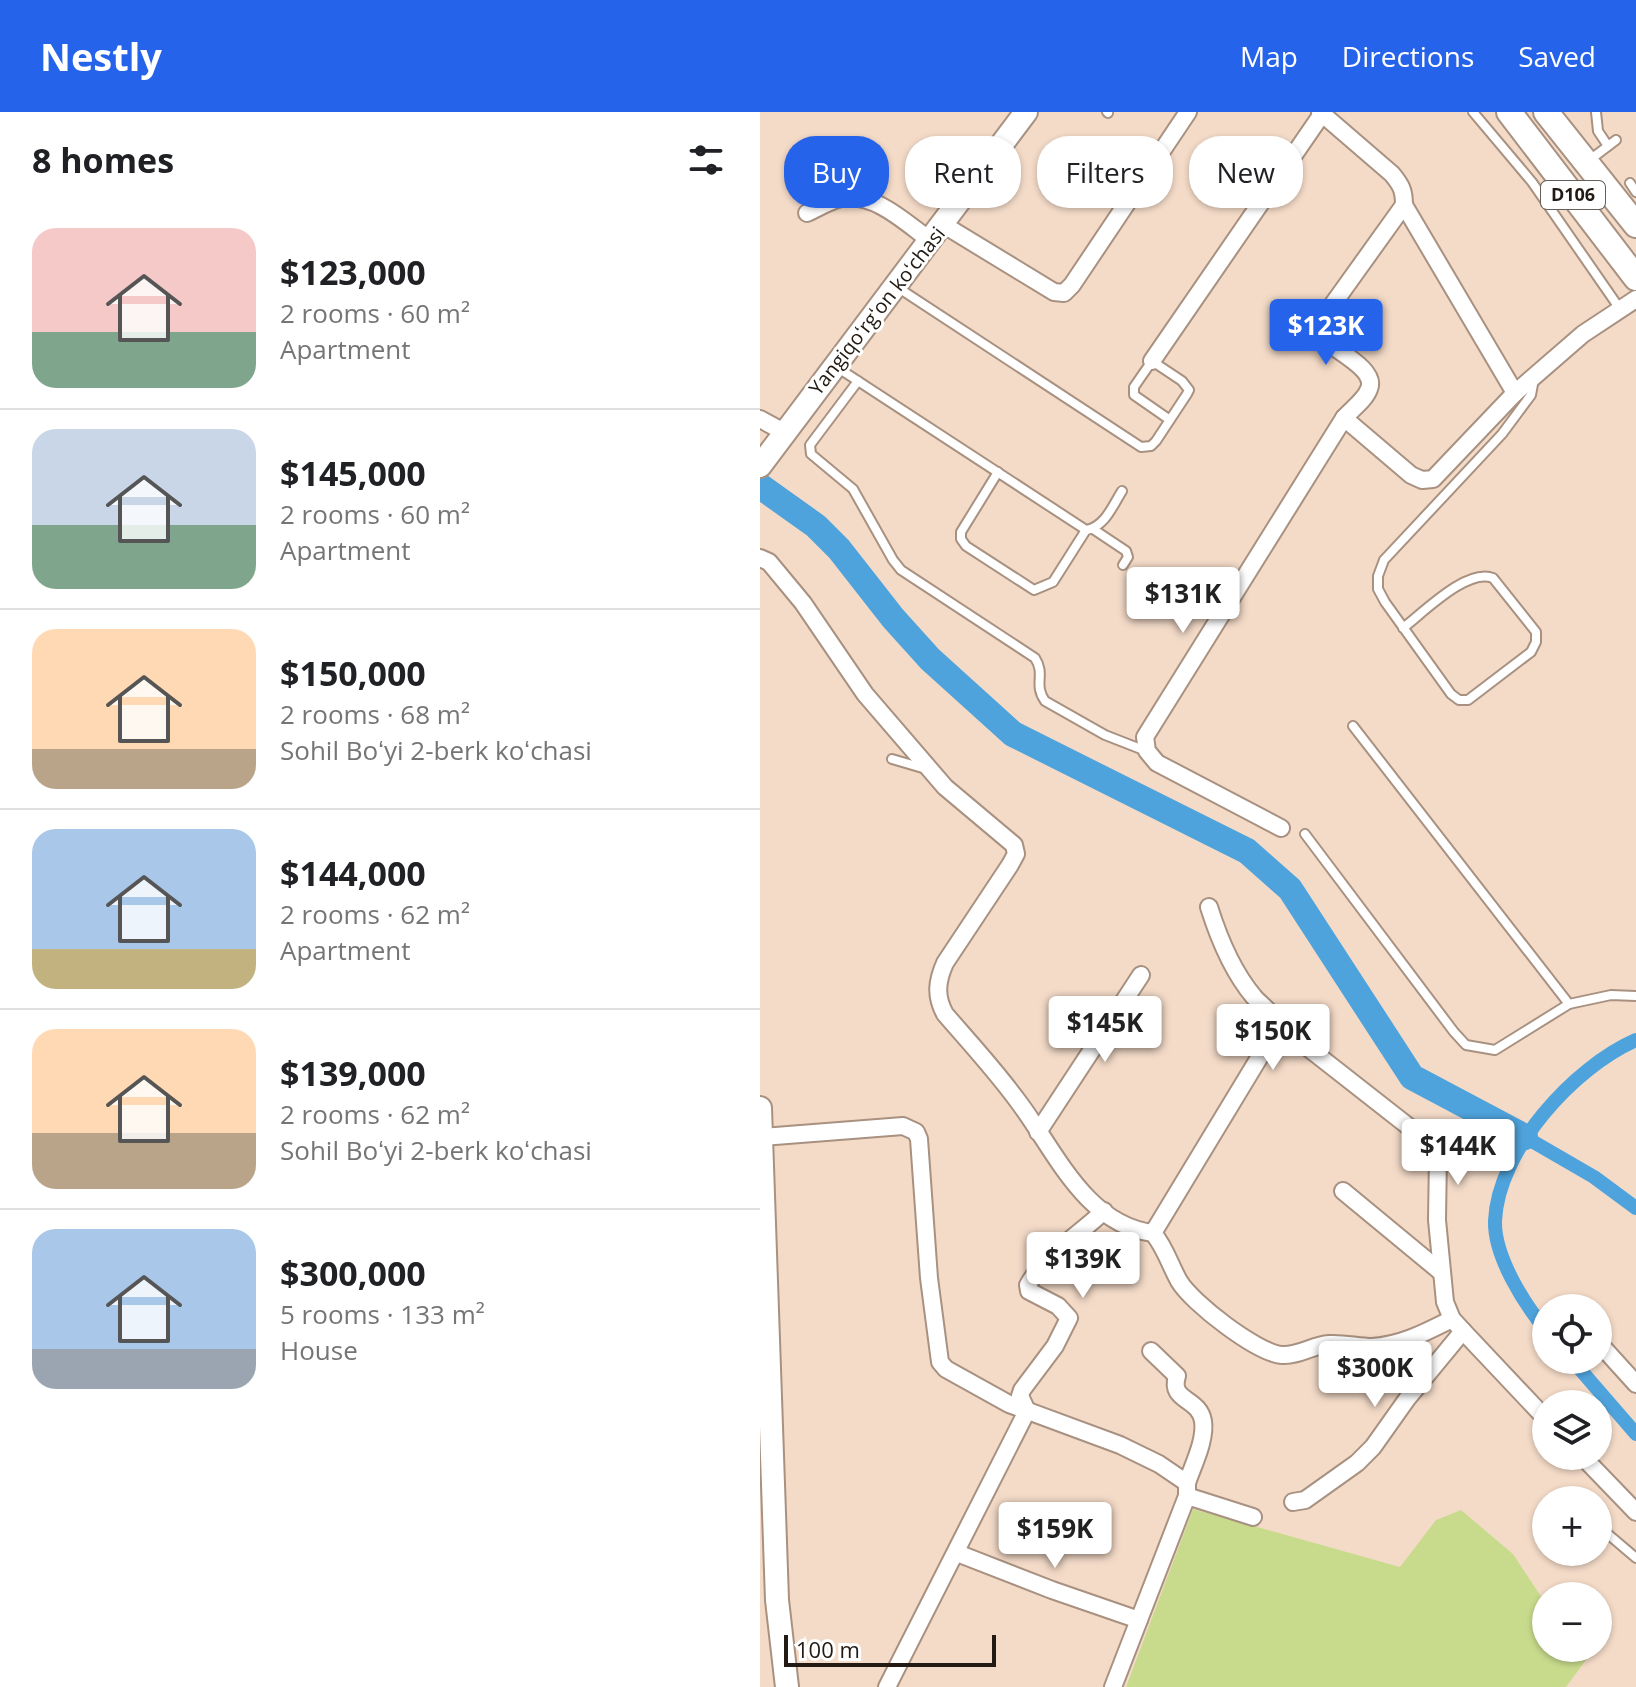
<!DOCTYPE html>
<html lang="en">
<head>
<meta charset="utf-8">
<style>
  body { margin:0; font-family:"Open Sans",sans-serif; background:#f6f6f6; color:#202124; height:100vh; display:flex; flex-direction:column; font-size:30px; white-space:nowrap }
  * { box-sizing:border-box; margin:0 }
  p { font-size:26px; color:#757577 }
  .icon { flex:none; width:44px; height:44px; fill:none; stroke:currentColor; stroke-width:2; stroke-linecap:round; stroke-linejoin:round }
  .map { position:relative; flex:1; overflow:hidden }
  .details { display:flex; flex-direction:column; background:#fff; width:760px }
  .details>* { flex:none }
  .hud { position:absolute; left:24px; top:24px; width:732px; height:72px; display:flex; gap:16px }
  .fabs { position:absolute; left:772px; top:1182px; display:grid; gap:16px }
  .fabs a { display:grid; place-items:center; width:80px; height:80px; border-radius:50%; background:#fff; box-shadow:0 2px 6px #0004; font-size:40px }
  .scale { position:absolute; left:24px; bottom:20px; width:212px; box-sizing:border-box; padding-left:8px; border:4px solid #221a13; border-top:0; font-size:22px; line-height:28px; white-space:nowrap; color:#221a13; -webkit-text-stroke:6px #fff; paint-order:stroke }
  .price { position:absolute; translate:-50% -68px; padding:0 18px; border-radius:8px; background:#fff; color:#222; font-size:26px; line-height:52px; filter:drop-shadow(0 2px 4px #0008) }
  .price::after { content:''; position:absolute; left:50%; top:48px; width:24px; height:18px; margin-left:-12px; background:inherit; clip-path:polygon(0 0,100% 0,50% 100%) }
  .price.active { background:#2563eb; color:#fff }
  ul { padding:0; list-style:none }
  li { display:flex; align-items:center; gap:24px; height:200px; padding:0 32px }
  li+li { border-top:2px solid #e0e0e0 }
  li span { display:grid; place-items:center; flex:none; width:224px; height:160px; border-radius:24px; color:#555 }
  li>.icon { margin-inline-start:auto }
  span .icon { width:96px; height:96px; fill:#fffc; stroke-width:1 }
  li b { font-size:34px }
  h2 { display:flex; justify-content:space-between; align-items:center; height:96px; padding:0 32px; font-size:34px }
  .pill { padding:0 28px; border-radius:32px; background:#fff; box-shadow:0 2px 6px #0004; font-size:28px; line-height:72px }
  .pill.active { background:#2563eb; color:#fff }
  header { display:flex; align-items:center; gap:48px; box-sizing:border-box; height:112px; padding:0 40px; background:#2563eb; color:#fff }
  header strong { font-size:38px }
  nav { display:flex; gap:44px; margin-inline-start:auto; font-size:28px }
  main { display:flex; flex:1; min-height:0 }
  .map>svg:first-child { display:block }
  .green { fill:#c8db8c }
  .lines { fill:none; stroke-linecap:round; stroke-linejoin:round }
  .canal { stroke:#4fa3dc; stroke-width:14 }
  .river { stroke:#4fa3dc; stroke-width:26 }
  .lane-casing { stroke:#a89180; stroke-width:12 }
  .street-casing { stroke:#a89180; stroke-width:20 }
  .secondary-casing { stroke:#a89180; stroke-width:26 }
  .primary-casing { stroke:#a89180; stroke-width:28 }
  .lane { stroke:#fff; stroke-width:8 }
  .street { stroke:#fff; stroke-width:16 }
  .secondary { stroke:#fff; stroke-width:22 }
  .primary { stroke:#fff; stroke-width:24 }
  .labels { text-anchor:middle; stroke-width:6; stroke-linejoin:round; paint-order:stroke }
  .shield { fill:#fff; stroke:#645f5a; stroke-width:2 }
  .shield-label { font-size:18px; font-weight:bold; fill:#221a13 }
  .street-label { font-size:20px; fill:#221a13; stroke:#fff }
</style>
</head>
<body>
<header>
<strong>Nestly</strong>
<nav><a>Map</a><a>Directions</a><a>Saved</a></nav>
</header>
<main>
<section class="details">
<h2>8 homes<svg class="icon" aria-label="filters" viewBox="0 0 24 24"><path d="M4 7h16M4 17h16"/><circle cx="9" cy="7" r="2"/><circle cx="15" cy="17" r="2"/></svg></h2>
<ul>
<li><span style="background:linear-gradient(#f6c9c9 65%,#7fa58c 0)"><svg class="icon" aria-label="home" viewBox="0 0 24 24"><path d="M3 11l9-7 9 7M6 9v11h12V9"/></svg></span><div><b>$123,000</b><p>2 rooms · 60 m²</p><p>Apartment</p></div></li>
<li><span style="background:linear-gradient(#c9d6e8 60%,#7fa58c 0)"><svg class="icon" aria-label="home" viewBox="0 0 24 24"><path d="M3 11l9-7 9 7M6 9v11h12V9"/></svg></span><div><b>$145,000</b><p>2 rooms · 60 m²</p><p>Apartment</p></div></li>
<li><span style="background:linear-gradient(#ffd9b3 75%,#b9a48a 0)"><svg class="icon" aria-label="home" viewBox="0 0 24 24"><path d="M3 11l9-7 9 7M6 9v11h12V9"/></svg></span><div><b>$150,000</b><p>2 rooms · 68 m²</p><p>Sohil Boʻyi 2-berk koʻchasi</p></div></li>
<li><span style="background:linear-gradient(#a9c7e8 75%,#c2b280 0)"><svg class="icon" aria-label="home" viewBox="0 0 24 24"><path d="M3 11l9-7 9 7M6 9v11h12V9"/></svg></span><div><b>$144,000</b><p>2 rooms · 62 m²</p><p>Apartment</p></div></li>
<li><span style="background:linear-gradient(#ffd9b3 65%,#b9a48a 0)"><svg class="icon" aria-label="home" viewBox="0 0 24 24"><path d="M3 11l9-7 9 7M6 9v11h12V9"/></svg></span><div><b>$139,000</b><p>2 rooms · 62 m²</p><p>Sohil Boʻyi 2-berk koʻchasi</p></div></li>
<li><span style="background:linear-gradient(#a9c7e8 75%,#9aa5b1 0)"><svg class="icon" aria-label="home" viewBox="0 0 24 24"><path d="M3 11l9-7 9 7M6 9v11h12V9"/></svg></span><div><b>$300,000</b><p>5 rooms · 133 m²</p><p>House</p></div></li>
</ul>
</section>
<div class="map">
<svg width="876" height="1575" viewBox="0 0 876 1575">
  <rect width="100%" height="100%" fill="#f4dbc8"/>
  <path class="green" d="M 433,1397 L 640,1455 L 676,1408 L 701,1398 L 753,1442 L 786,1492 L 786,1536 L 822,1536 L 829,1544 L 806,1575 L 366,1575 Z"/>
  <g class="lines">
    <g class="canal">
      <path d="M 765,1025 L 834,1065 L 876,1096"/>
      <path d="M 786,1218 C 764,1192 734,1144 735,1109 C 738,1038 814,955 876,928"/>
      <path d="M 812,1248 L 876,1322"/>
    </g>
    <path class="river" d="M 0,374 L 56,414 L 79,437 L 133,506 L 170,547 L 253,622 L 487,739 L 530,777 L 652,965 L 765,1025"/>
    <g class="lane-casing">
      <g id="lane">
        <path d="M 347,0 L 348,1"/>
        <path d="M 713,0 L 772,70 L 860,197"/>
        <path d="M 836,0 L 838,19 L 848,34"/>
        <path d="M 827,50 L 856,28"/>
        <path d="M 870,71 L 876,80"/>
        <path d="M 137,175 L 381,335 L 391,334 L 396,329 L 427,282 L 429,278 L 422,269 L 392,249 L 374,275 L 374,283 L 410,308"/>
        <path d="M 75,254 L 326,418 C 345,415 353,393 362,379"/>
        <path d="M 98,269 L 50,333 L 51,342 L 93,377 L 133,448 L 141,458 L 275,546 C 286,563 273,572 285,589 L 345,623 L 386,639"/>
        <path d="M 238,360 L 201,420 L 201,427 L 206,434 L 274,478 L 293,470 L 326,418"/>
        <path d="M 333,417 L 366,439 L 368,445 L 363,453"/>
        <path d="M 643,516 C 664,500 707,456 733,466 L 776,520 L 776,530 L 771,540 L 708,588 L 699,588 L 691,582 L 625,490 L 618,477 L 618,464 L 624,448 L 742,322 L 771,283 L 774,267"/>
        <path d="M 593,614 L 809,892 L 851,883 L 876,884"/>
        <path d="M 132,647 L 166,657"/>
        <path d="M 545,722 L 694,920 L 706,933 L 735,938 L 809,892"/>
        <path d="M 849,1423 L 876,1446"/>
      </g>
    </g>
    <g class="street-casing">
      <g id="street">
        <path d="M 644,93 L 755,281"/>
        <path d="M 47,101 C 58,96 71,88 82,86 C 115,80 147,112 171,129"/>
        <path d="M 184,113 L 294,180 L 304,181 L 312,173 L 428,0"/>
        <path d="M 392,249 L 562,2"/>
        <path d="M 584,306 L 651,363 L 662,368 L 673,367 L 755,281 L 823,222 L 876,187"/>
        <path d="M 0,307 L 24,320"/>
        <path d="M 0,446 L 9,450 L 43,491 L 105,582 L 185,675 L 254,733 L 256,742 L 250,753 L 185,851 C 177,869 175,884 185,902 C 210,931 237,960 260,992 C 295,1039 326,1113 393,1121 C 405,1135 410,1153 419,1169 C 432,1191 497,1241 522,1243 C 539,1244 553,1233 569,1232 C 584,1231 598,1235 612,1235 C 642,1233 666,1220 692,1207"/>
        <path d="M 521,716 L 397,651 L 387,639 L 385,625 L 584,306 C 592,297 605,288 609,277 C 618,256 570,237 557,221 L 558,213 L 644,93 C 644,78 641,73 632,62 L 560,0"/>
        <path d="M 519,913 L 667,1029 L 678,1043 L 677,1108 L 685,1190 L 692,1207 L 703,1219 L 786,1307"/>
        <path d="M 278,1020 L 381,863"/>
        <path d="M 2,1025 L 143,1014 L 156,1020 L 159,1027 L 169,1166 L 180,1250 L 186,1257 L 249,1292 L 360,1333 L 399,1352 L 427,1371 L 427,1384 L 353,1575"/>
        <path d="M 583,1079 L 681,1160"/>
        <path d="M 393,1121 L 519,913 C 512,900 503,895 494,885 C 472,859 459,827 449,795"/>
        <path d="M 838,1230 L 876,1272"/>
        <path d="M 391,1239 L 417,1264 C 409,1290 439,1285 443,1309 C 446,1328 433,1353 427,1371"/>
        <path d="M 267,1299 L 260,1284 L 262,1278 L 295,1234 L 309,1206 L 298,1194 L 269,1179 L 268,1173 C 284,1144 320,1122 344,1099"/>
        <path d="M 822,1344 L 876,1400"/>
        <path d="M 427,1384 L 493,1405"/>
        <path d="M 533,1390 L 545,1388 L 597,1351 L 613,1335 L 647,1287 L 703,1219"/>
        <path d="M 197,1441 L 292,1478 L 379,1508"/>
        <path d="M 127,1575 L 267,1299"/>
      </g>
    </g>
    <g class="secondary-casing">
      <g id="secondary">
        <path d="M 0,354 L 266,0"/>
        <path d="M 0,996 L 17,1488 L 27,1575"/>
      </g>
    </g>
    <g class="primary-casing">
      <g id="primary">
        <path d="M 749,0 L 876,166"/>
        <path d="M 786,0 L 876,113"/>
      </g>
    </g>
    <use href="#lane" class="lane"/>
    <use href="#street" class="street"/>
    <use href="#secondary" class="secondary"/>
    <use href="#primary" class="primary"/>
  </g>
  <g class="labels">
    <rect class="shield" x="781" y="69" width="64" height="28" rx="6"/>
    <g class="shield-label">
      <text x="813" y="89">D106</text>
    </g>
    <g class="street-label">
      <text transform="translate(117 199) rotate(-52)" y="7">Yangiqoʻrgʻon koʻchasi</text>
    </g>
  </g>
</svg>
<div class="fabs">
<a><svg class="icon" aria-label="locate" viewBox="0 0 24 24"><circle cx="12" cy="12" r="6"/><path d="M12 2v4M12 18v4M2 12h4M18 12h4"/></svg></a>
<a><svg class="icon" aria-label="layers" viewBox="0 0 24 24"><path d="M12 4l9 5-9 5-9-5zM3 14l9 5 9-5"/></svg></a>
<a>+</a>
<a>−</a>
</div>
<div class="scale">100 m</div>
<b class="price active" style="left:566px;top:255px">$123K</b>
<b class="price" style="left:423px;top:523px">$131K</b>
<b class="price" style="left:345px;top:952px">$145K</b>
<b class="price" style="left:513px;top:960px">$150K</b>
<b class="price" style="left:698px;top:1075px">$144K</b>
<b class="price" style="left:323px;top:1188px">$139K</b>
<b class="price" style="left:615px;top:1297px">$300K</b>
<b class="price" style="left:295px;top:1458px">$159K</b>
<div class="hud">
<a class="pill active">Buy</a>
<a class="pill">Rent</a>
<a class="pill">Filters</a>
<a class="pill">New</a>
</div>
</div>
</main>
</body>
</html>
